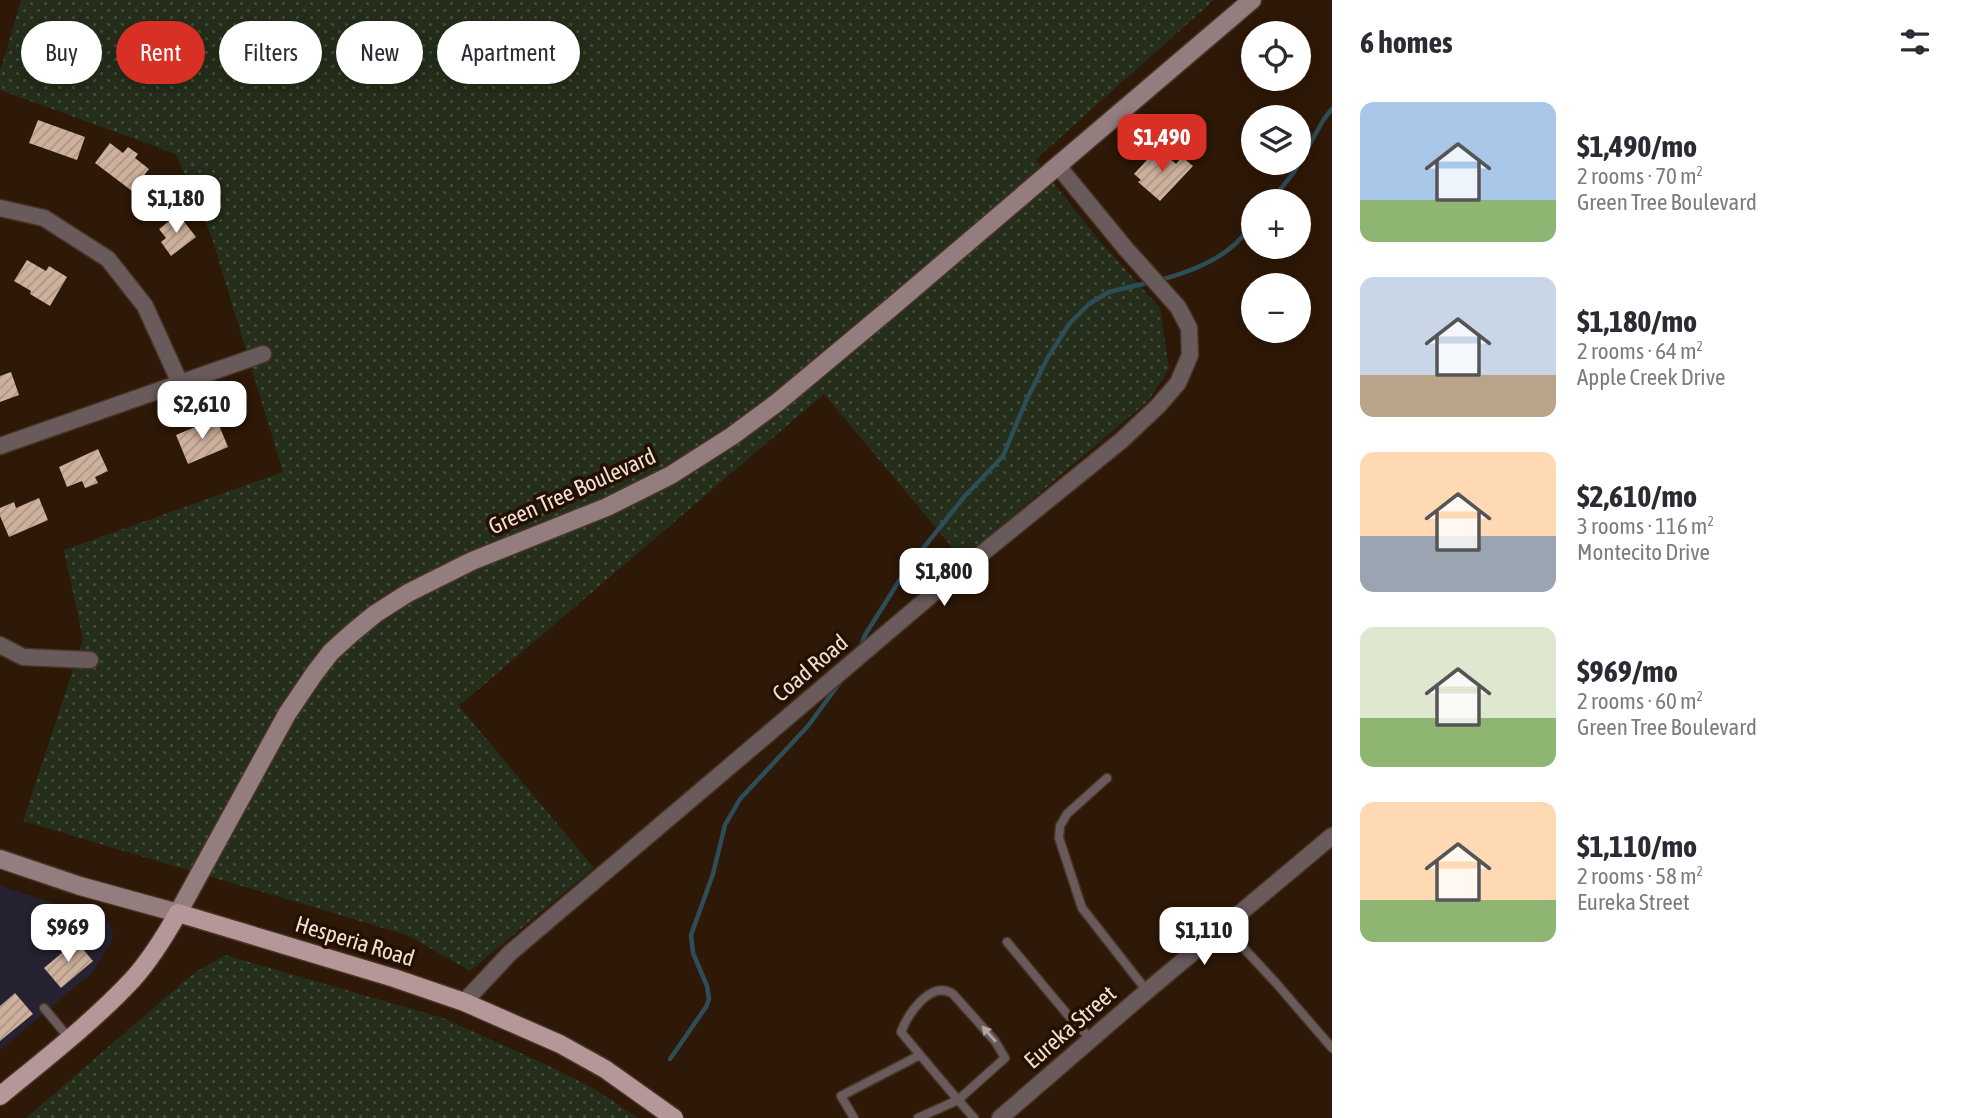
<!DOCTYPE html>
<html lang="en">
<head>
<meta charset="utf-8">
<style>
  body { margin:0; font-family:"Asap Condensed",sans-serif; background:#f7f7f7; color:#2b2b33; height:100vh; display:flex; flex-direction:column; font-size:26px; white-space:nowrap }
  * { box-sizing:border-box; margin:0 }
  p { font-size:23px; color:#7c7c81 }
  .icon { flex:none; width:38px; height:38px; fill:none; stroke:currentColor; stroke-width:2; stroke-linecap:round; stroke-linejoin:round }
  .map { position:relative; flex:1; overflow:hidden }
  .side { display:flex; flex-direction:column; background:#fff; width:630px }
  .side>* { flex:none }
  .guide { position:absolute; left:21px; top:21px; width:665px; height:63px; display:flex; gap:14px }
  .controls { position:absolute; left:1241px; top:21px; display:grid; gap:14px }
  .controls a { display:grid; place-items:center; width:70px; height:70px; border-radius:50%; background:#fff; box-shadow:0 4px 18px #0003; font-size:35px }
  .price { position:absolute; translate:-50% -60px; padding:0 16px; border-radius:14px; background:#fff; color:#222; font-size:23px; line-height:46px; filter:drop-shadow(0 2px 4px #0008) }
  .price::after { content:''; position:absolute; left:50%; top:42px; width:21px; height:16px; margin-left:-10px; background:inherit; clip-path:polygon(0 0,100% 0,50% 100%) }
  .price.on { background:#d93025; color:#fff }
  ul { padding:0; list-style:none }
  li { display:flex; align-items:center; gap:21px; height:175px; padding:0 28px }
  li span { display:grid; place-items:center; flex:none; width:196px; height:140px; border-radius:14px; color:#555 }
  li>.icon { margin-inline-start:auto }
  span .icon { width:84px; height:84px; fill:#fffc; stroke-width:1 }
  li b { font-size:30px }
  h2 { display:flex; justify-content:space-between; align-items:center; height:84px; padding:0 28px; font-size:30px }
  .tag { padding:0 24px; border-radius:32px; background:#fff; box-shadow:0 4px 18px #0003; font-size:24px; line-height:63px }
  .tag.on { background:#d93025; color:#fff }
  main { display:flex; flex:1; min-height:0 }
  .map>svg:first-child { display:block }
  .commercial { fill:#272232 }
  .grass { fill:url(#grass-dots) }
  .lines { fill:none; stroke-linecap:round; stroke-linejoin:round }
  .stream { stroke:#2d4d57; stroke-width:4.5 }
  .building { fill:url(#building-hatch) }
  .service-casing { stroke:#493424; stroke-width:11 }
  .minor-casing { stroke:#493424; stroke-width:19 }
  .secondary-casing { stroke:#493424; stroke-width:21 }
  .primary-casing { stroke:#493424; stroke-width:21 }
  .service { stroke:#695b5c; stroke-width:8 }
  .minor { stroke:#695b5c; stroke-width:16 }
  .secondary { stroke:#937d7f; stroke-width:18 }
  .primary { stroke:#b5979a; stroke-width:18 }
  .oneway { fill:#b3a49f }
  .labels { text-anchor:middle; stroke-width:7; stroke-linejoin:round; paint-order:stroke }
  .street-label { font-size:23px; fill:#efe0d5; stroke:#240f01 }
</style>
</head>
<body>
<main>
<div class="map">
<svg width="1332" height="1118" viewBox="0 0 1332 1118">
  <defs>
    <pattern id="grass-dots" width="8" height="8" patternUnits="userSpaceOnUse" patternTransform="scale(1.75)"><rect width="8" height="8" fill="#242e1a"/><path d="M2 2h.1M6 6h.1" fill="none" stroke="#444c3a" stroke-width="1.8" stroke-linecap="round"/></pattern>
    <pattern id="building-hatch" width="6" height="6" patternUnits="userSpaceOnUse" patternTransform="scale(1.75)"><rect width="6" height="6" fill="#ceb19c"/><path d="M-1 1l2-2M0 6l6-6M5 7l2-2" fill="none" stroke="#ac9685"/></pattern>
  </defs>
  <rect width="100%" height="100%" fill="#2e1807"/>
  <path class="commercial" d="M 0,886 L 102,918 L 109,923 L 113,934 L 111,943 L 93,972 L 0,1050 Z"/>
  <g class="grass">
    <path d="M 21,0 L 1214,0 L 1035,160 L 1099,240 L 1160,308 L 1169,369 L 1148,401 L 962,559 L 824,394 L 459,706 L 594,868 L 470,971 L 407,935 L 23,821 L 83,639 L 64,550 L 283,472 L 212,238 L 176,154 L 0,90 L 0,72 Z"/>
    <path d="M 225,955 L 443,1018 L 547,1065 L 593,1088 L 638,1118 L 26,1118 L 194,973 Z"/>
  </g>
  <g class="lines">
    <g class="stream">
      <path d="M 1271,201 L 1294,172 L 1324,119 L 1332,109"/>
      <path d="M 1160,280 C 1186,273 1214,263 1234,245 C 1241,239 1247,231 1253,224"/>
      <path d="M 861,646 L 865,635 L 906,570 L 964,497 L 1003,456 L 1026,401 L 1048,357 L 1070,323 L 1089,304 L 1109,292 L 1151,282"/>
      <path d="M 670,1059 L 706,1007 L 709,999 L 707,986 L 693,953 L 691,935 L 713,874 L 725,825 L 740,799 L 808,726 L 841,681"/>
    </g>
  </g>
  <g class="building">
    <path d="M 38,120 L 85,137 L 77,160 L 29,143 Z"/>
    <path d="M 110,143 L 123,153 L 128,147 L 138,154 L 135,158 L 149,169 L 132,191 L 95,163 Z"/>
    <path d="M 1158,148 L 1176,164 L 1182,157 L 1193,166 L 1160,201 L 1138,182 L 1141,180 L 1134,174 Z"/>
    <path d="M 178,214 L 196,237 L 171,256 L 161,242 L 166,238 L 159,229 Z"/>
    <path d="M 27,260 L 46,271 L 49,266 L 67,277 L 50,306 L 30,294 L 31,291 L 14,281 Z"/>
    <path d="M 11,372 L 19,395 L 0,402 L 0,376 Z"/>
    <path d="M 216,418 L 228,447 L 188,464 L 176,435 Z"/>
    <path d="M 98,449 L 108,471 L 95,477 L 98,483 L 85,488 L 82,481 L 67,487 L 59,467 Z"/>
    <path d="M 39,498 L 48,520 L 9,537 L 0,516 L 0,508 L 14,502 L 16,508 Z"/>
    <path d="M 76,941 L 93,961 L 61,988 L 44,968 Z"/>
    <path d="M 15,993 L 33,1014 L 0,1041 L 0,1006 Z"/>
  </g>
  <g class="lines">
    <g class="service-casing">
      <g id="service">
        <path d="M 1107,778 L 1067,814 L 1060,826 L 1059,838 L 1082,908 L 1147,991"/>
        <path d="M 1224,927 L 1276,983 L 1332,1048"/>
        <path d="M 1007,942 L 1067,1014 L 1091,1039"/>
        <path d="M 44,1008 L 69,1038"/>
        <path d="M 854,1118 L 841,1096 L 920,1055"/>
        <path d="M 918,1118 L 958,1100 L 1005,1058 L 995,1041 L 953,994 C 931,979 908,1014 901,1032 C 925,1061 949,1090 974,1118"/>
      </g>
    </g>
    <g class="minor-casing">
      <g id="minor">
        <path d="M 0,208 L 44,218 L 108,259 L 145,306 L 180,383"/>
        <path d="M 0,446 L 263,354"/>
        <path d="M 0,645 L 23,657 L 90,660"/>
        <path d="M 464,1002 L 510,953 L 942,586 L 1122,440 L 1158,406 L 1178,383 L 1190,355 L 1189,328 L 1178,307 L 1126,249 L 1058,166"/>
        <path d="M 1000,1118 L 1147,991 L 1332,836"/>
      </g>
    </g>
    <g class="secondary-casing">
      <path id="secondary" d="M 0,859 L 80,886 L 178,913 L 287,714 L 314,674 L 331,652 L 352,633 L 375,614 L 408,593 L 472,561 L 607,507 L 671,475 L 732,436 L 778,402 L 893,306 L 1252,0"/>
    </g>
    <g class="primary-casing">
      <path id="primary" d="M 0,1096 C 45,1059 93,1022 133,979 C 151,959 165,936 178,913 L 394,978 L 464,1002 L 560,1044 L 605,1069 L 674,1118"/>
    </g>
    <use href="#service" class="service"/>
    <use href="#minor" class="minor"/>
    <use href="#secondary" class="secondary"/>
    <use href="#primary" class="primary"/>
  </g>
  <defs><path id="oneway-solid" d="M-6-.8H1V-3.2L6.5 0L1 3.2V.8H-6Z" transform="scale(1.75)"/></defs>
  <use class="oneway" href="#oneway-solid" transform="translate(989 1034) rotate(-131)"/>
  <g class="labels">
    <g class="street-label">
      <text transform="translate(572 491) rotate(-24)" y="8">Green Tree Boulevard</text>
      <text transform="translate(810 668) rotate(-40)" y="8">Coad Road</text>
      <text transform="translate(355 941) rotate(17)" y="8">Hesperia Road</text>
      <text transform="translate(1070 1027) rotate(-41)" y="8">Eureka Street</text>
    </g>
  </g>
</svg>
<div class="controls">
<a><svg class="icon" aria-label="locate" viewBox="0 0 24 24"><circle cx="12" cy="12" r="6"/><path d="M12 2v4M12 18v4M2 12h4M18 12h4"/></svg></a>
<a><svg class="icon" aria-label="layers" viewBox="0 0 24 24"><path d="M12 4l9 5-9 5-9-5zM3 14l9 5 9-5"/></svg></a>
<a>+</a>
<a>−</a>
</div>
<b class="price on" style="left:1162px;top:174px">$1,490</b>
<b class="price" style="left:176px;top:235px">$1,180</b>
<b class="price" style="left:202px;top:441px">$2,610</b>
<b class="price" style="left:944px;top:608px">$1,800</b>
<b class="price" style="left:68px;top:964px">$969</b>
<b class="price" style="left:1204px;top:967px">$1,110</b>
<div class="guide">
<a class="tag">Buy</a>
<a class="tag on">Rent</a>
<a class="tag">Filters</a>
<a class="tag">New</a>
<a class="tag">Apartment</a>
</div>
</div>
<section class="side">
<h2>6 homes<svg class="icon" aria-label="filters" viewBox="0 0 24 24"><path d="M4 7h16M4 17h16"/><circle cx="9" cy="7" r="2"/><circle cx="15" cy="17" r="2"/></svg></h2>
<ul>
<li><span style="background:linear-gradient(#a9c7e8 70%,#8fb573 0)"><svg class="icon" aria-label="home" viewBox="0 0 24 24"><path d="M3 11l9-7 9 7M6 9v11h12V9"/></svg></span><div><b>$1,490/mo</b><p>2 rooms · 70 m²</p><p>Green Tree Boulevard</p></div></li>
<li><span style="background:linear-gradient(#c9d6e8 70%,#b9a48a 0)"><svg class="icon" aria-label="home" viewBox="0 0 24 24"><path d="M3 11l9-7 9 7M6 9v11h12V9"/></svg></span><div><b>$1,180/mo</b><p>2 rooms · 64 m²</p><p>Apple Creek Drive</p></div></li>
<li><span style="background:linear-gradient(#ffd9b3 60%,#9aa5b1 0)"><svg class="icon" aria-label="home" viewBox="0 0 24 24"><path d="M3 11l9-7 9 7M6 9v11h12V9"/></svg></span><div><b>$2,610/mo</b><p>3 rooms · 116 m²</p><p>Montecito Drive</p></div></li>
<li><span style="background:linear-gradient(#dfe7d0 65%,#8fb573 0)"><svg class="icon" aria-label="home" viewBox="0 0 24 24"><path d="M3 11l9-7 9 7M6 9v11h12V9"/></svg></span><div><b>$969/mo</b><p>2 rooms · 60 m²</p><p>Green Tree Boulevard</p></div></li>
<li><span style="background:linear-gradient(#ffd9b3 70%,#8fb573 0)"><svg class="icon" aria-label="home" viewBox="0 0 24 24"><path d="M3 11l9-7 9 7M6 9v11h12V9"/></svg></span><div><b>$1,110/mo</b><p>2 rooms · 58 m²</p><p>Eureka Street</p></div></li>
</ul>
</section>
</main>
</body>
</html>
